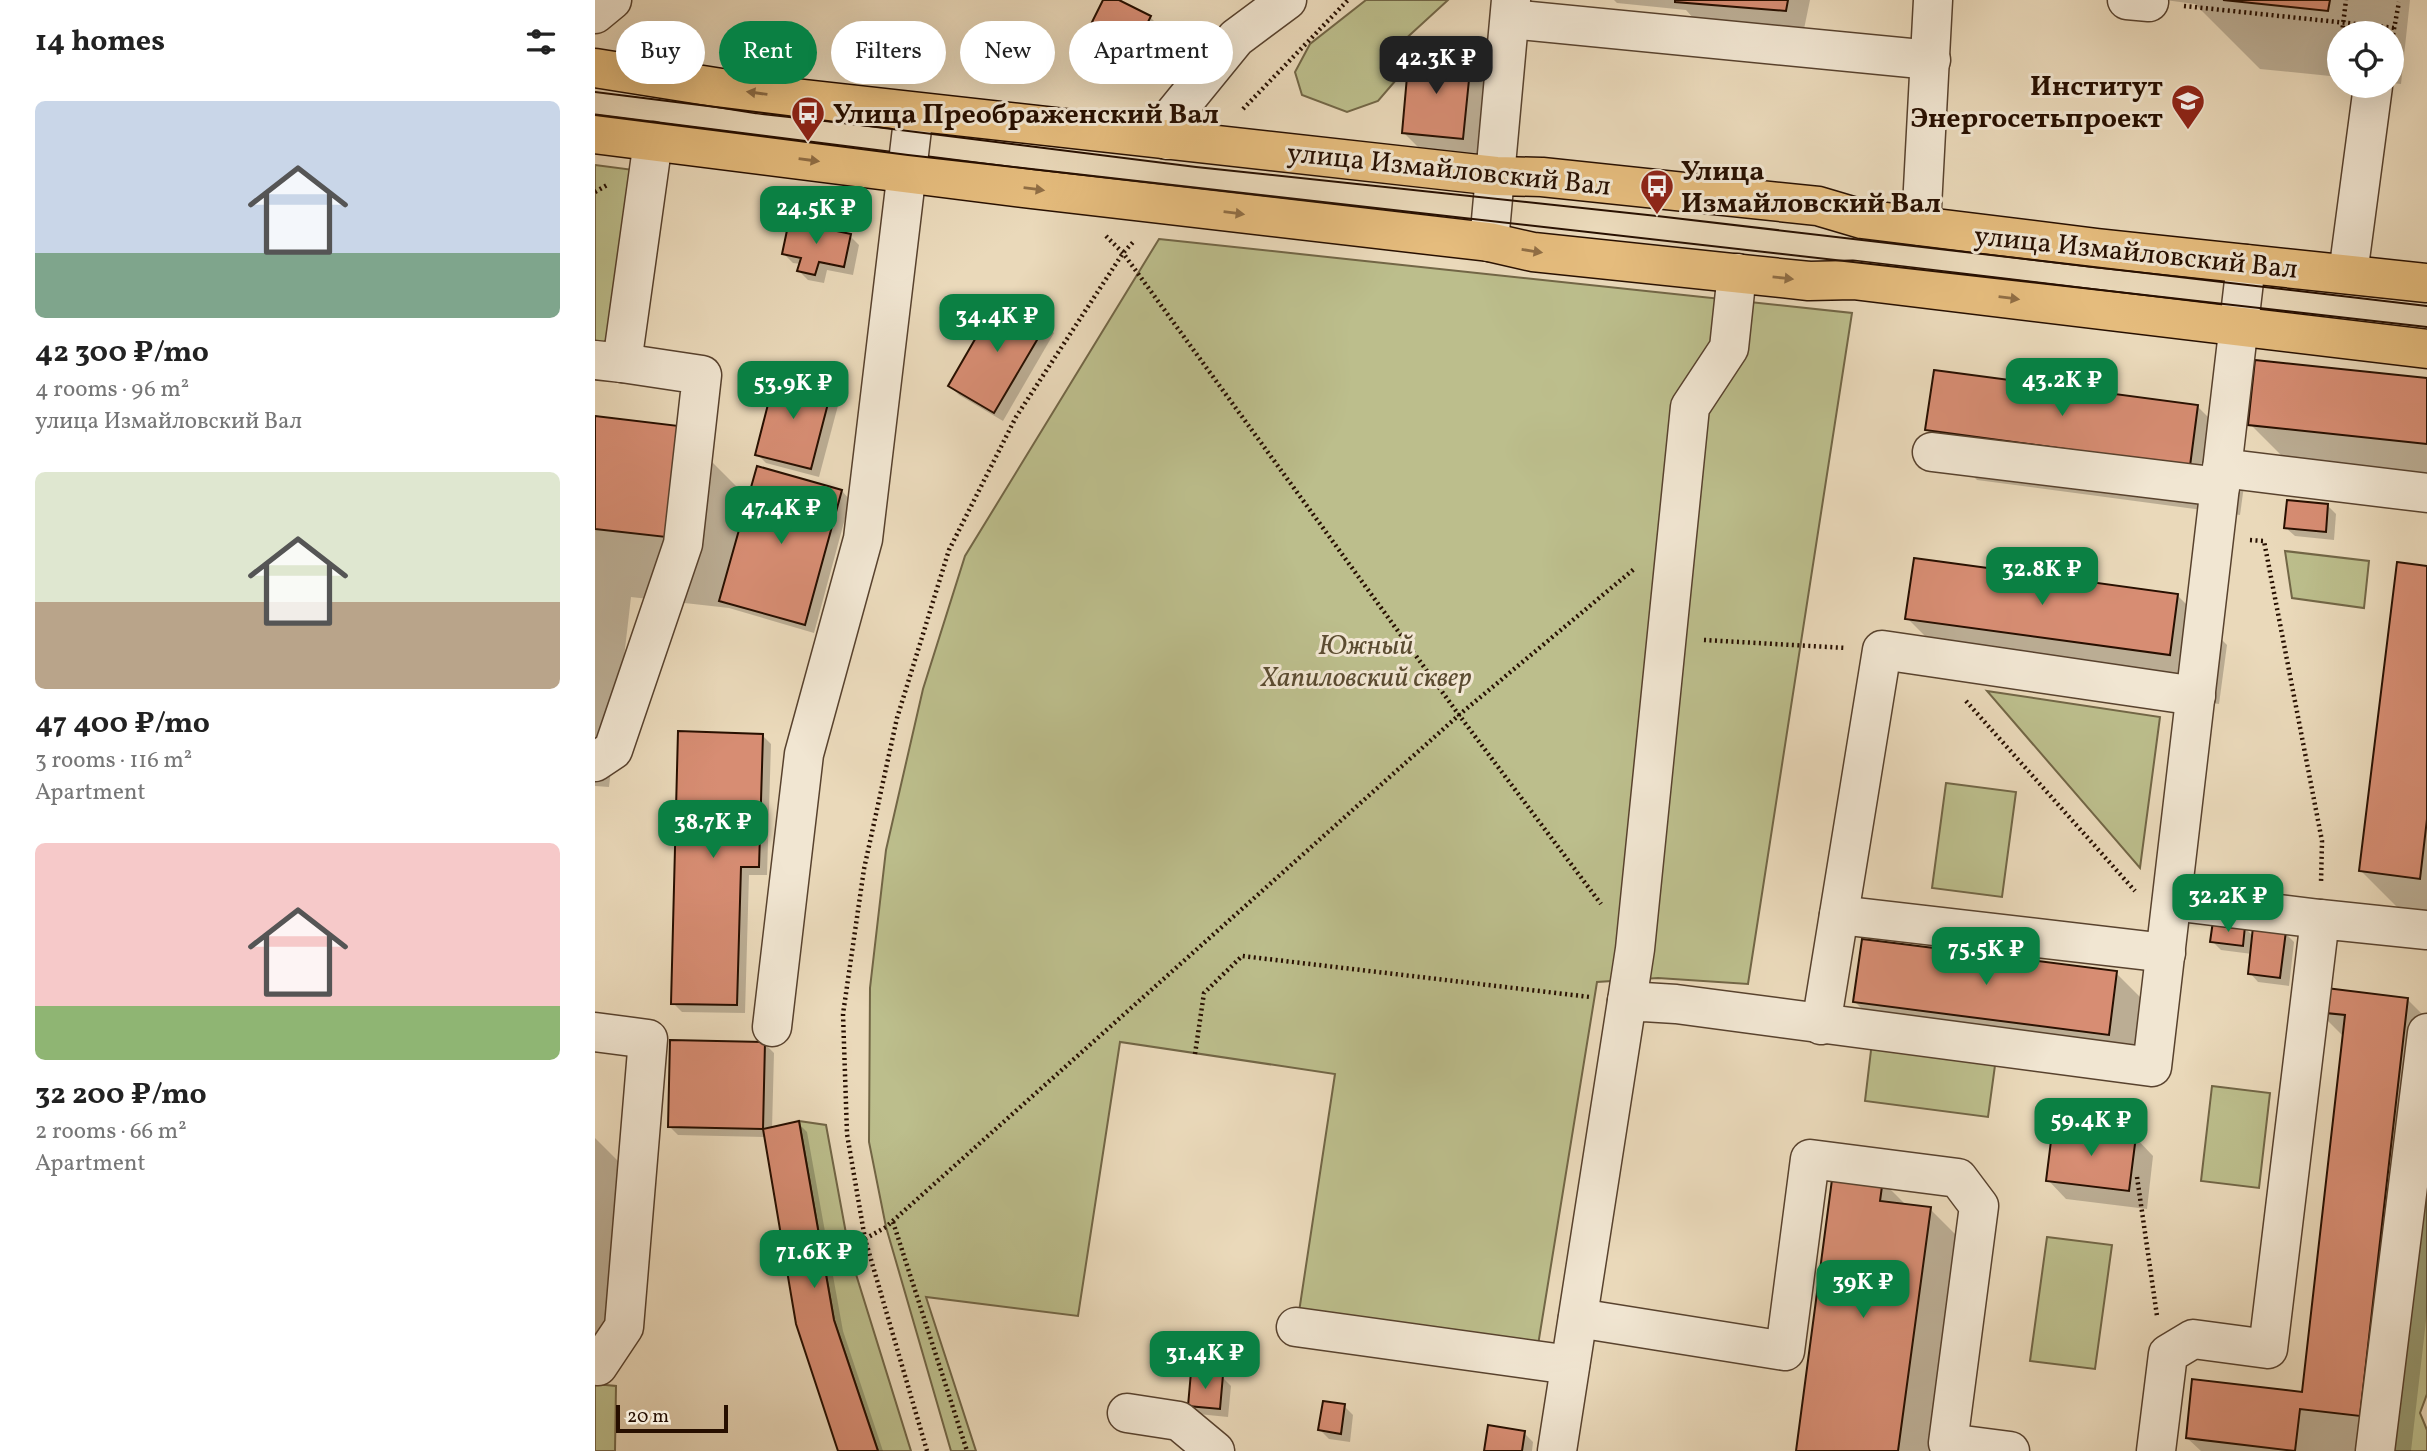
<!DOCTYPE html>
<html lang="en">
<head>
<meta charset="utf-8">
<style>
  body { margin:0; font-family:Vollkorn,serif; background:#f6f6f6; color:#222; height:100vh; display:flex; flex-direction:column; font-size:26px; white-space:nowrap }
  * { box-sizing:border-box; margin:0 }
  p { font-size:23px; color:#767676 }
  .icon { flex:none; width:38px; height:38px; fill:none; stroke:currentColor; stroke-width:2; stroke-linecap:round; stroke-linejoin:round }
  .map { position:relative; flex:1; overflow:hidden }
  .drawer { display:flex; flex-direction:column; background:#fff; width:595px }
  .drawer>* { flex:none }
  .guide { position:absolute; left:21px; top:21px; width:665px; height:63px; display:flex; gap:14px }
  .tools { position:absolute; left:1732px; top:21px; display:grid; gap:14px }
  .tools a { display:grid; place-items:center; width:77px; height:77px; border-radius:50%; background:#fff; box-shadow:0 7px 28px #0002; font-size:35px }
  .scale { position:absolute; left:21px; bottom:18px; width:112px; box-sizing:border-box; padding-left:7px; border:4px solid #270f00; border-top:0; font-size:19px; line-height:24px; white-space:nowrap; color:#270f00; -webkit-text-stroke:5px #f1e6d2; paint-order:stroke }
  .price { position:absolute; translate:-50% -60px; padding:0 16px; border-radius:14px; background:#0b8043; color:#fff; font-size:23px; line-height:46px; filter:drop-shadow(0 2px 4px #0008) }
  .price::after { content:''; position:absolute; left:50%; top:42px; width:21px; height:16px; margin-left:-10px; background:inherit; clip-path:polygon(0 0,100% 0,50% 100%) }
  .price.selected { background:#222; color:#fff }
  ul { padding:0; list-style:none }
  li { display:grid; align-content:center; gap:14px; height:371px; padding:0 35px }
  li span { display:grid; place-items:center; height:217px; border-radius:10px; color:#555 }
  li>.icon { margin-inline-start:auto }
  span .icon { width:126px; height:126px; fill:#fffc; stroke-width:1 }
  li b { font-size:30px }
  h2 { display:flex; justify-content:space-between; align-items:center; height:84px; padding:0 35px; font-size:30px }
  .pill { padding:0 24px; border-radius:32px; background:#fff; box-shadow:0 7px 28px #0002; font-size:24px; line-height:63px }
  .pill.selected { background:#0b8043; color:#fff }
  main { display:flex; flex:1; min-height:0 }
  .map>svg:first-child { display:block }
  .green { fill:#bcbe8c; stroke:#726646; stroke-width:2 }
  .shadow { fill:#0003 }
  .building { fill:#d78d73; stroke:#270f00; stroke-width:2 }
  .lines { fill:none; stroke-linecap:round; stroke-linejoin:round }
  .minor-casing { stroke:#58422e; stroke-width:41 }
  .major-casing { stroke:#270f00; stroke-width:41 }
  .path { stroke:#270f00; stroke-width:4.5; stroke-dasharray:2 3.5; stroke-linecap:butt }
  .minor { stroke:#f1e6d2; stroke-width:38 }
  .major { stroke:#e5bc7d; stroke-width:38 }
  .tram { stroke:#270f00; stroke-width:2 }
  .oneway { fill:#906e45 }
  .labels { text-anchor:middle; stroke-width:6; stroke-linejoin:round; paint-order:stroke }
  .poi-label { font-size:28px; font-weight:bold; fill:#270f00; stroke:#f1e6d2; text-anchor:start }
  .street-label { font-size:28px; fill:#270f00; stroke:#f1e6d2 }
  .park-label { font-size:28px; font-style:italic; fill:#5b4c31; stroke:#f1e6d2 }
</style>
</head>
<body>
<main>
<section class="drawer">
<h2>14 homes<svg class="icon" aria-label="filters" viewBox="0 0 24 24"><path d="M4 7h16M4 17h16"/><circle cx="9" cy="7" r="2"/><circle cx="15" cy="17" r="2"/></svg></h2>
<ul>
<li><span style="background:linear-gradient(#c9d6e8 70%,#7fa58c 0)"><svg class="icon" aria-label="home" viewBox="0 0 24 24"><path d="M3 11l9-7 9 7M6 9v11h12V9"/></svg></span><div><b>42 300 ₽/mo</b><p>4 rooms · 96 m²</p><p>улица Измайловский Вал</p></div></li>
<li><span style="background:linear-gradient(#dfe7d0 60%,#b9a48a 0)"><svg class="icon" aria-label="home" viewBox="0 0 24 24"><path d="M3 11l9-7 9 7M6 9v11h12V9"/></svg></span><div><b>47 400 ₽/mo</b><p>3 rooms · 116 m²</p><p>Apartment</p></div></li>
<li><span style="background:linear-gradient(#f6c9c9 75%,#8fb573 0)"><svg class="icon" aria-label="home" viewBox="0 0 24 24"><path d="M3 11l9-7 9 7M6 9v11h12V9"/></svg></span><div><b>32 200 ₽/mo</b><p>2 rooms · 66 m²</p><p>Apartment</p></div></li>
</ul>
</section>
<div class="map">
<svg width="1832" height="1451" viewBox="0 0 1832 1451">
  <rect width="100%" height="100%" fill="#ead9ba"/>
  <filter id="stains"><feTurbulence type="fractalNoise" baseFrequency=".00286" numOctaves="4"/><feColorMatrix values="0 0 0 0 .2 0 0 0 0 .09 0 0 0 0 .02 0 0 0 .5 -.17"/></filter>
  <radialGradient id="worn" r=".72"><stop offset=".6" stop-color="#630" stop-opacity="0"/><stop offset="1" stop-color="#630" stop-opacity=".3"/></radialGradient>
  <g class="green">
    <path d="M 771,0 L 853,0 L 805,44 L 801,80 L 783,101 L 752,112 L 707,95 L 700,72 L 715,44 Z"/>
    <path d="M 0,165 L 39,170 L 16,330 L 11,341 L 0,346 Z"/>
    <path d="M 564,239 L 1257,313 L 1153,984 L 1063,978 L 1002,982 L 938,1376 L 699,1345 L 740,1074 L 525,1042 L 483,1316 L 331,1297 L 381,1451 L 356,1451 L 291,1227 L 274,1142 L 275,988 L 291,850 L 328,689 L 370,556 Z"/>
    <path d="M 1690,551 L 1774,561 L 1769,608 L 1697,598 Z"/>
    <path d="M 1392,691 L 1565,717 L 1545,868 Z"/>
    <path d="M 1351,783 L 1421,792 L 1407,897 L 1337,888 Z"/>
    <path d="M 1277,1042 L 1401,1058 L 1393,1117 L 1270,1101 Z"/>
    <path d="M 1617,1086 L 1675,1093 L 1664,1188 L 1606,1181 Z"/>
    <path d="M 204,1121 L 231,1125 L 255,1255 L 316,1451 L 283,1451 L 239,1320 Z"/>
    <path d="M 1832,1171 L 1832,1394 L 1825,1413 L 1832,1430 L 1832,1451 L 1798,1451 Z"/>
    <path d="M 1452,1237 L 1517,1245 L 1500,1369 L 1435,1361 Z"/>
    <path d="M 0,1384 L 21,1386 L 20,1451 L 0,1451 Z"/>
  </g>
  <g class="shadow">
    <path d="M 510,0 L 520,0 L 555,17 L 564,26 L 551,52 L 508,31 L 499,22 Z"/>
    <path d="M 1019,0 L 1215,0 L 1209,29 L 1100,20 L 1091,10 L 1022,3 Z"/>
    <path d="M 1570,0 L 1815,0 L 1806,84 L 1797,83 L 1797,33 L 1745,33 L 1745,77 L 1665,69 L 1600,4 Z"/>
    <path d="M 875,62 L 894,80 L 887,157 L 827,151 L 809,133 Z"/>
    <path d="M 255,236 L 264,245 L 258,275 L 232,270 L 229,283 L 213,280 L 204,271 L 206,264 L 198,263 L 189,254 Z"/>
    <path d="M 450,324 L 459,333 L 408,421 L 364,395 L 355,386 Z"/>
    <path d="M 1832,380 L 1832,488 L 1705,474 L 1655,424 Z"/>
    <path d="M 236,389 L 245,398 L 224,477 L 171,463 L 162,454 Z"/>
    <path d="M 1603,407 L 1653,457 L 1645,515 L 1382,480 L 1332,430 Z"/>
    <path d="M 0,418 L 83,428 L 154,499 L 247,491 L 255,500 L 219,633 L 134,608 L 36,597 L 14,787 L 0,786 Z"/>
    <path d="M 1732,505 L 1741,514 L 1739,540 L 1700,536 L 1691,528 Z"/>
    <path d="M 1832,567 L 1832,923 L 1815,920 L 1766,871 Z"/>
    <path d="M 1582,595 L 1632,645 L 1624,704 L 1362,668 L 1312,618 Z"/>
    <path d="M 167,735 L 176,744 L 172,875 L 154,875 L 150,1013 L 87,1012 L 78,1003 Z"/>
    <path d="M 1649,927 L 1659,937 L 1690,933 L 1699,942 L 1694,986 L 1663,982 L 1655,973 L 1657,954 L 1626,950 L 1617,941 Z"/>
    <path d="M 1521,973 L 1571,1023 L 1563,1084 L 1310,1052 L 1260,1002 Z"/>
    <path d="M 1812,999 L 1832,1019 L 1832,1312 L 1816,1451 L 1606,1451 L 1592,1438 L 1708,1394 L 1750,1038 L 1723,1011 Z"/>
    <path d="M 170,1044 L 179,1053 L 177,1129 L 203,1123 L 212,1132 L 248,1331 L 288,1451 L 244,1451 L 172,1137 L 83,1135 L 74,1126 Z"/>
    <path d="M 1540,1137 L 1558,1156 L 1552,1209 L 1471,1199 L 1453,1180 Z"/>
    <path d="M 0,1138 L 35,1173 L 14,1361 L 0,1359 Z"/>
    <path d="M 1287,1181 L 1312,1206 L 1335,1209 L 1363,1237 L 1334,1451 L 1202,1451 Z"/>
    <path d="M 627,1377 L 636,1386 L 633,1417 L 603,1414 L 594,1405 Z"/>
    <path d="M 749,1406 L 758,1415 L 755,1442 L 734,1439 L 725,1430 Z"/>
    <path d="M 929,1433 L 938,1442 L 937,1451 L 890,1451 Z"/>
  </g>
  <g class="building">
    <path d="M 508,0 L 524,0 L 556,16 L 542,44 L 497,22 Z"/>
    <path d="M 1080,0 L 1193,0 L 1191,11 L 1080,2 Z"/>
    <path d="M 1628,0 L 1735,0 L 1733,11 Z"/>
    <path d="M 814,54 L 876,60 L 868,139 L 807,133 Z"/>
    <path d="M 194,221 L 256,234 L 249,267 L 224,262 L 220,275 L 202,271 L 206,258 L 187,254 Z"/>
    <path d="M 405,296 L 452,323 L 399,413 L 353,386 Z"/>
    <path d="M 1660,360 L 1832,378 L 1832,444 L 1653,425 Z"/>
    <path d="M 1339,370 L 1603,405 L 1595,466 L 1330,430 Z"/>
    <path d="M 181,373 L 237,388 L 216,469 L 160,455 Z"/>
    <path d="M 0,416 L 84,426 L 71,537 L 0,529 Z"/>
    <path d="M 162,466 L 247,490 L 210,625 L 124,601 Z"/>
    <path d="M 1692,500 L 1733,504 L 1731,532 L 1689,528 Z"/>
    <path d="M 1319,558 L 1583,594 L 1575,655 L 1310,619 Z"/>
    <path d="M 1802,562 L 1832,566 L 1832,819 L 1825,879 L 1764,871 Z"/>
    <path d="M 83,731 L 168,734 L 164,867 L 146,867 L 142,1005 L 76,1004 Z"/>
    <path d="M 1618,921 L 1650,926 L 1648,946 L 1615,942 Z"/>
    <path d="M 1658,927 L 1691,931 L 1685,978 L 1653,974 Z"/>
    <path d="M 1267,939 L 1522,971 L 1514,1035 L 1258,1002 Z"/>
    <path d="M 1723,987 L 1813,998 L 1765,1416 L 1705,1409 L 1700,1451 L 1591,1438 L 1597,1379 L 1707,1392 L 1750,1015 L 1721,1012 Z"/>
    <path d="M 75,1040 L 170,1042 L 168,1129 L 73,1127 Z"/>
    <path d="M 204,1121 L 239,1320 L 283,1451 L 243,1451 L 201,1324 L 168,1129 Z"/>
    <path d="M 1458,1125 L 1541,1136 L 1534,1191 L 1451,1181 Z"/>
    <path d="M 1238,1172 L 1288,1179 L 1285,1201 L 1336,1207 L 1303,1451 L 1201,1451 Z"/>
    <path d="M 596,1372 L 628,1375 L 625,1409 L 593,1406 Z"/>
    <path d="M 728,1401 L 750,1404 L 746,1434 L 723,1430 Z"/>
    <path d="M 893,1425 L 930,1431 L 927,1451 L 889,1451 Z"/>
  </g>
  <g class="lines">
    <g class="minor-casing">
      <g id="minor">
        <path d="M 1532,0 L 1554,2"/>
        <path d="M 0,14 L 17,0"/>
        <path d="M 915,19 L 1336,60"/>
        <path d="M 572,140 L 575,119 L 641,38 L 692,0"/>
        <path d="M 1326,226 L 1338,0"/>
        <path d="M 894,242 L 916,0"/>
        <path d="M 1753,274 L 1778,86"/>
        <path d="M 0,360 L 27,363 L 58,141"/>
        <path d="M 1337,452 L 1625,487"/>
        <path d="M 1627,468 L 1832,493"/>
        <path d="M 0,762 L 18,750 L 88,544 L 107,375 L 27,363"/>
        <path d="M 1577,901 L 1725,919"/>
        <path d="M 1244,915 L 1571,953"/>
        <path d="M 1032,1001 L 1040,949 L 1095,407 L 1134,348 L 1142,273"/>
        <path d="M 1226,1025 L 1287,650 L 1601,696"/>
        <path d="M 177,1027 L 209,754 L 268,539 L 319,112"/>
        <path d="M 0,1032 L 53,1039 L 29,1327 L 3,1366 L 0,1365"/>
        <path d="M 983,1318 L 1190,1351 L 1215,1159 L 1363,1178 L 1384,1206 L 1353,1443 L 1415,1451"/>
        <path d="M 701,1327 L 975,1365"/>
        <path d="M 532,1413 L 584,1421 L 620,1451"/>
        <path d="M 962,1451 L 1032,1001 L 1081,1004 L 1557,1067 L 1651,264"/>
        <path d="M 1561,1451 L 1573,1354 L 1598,1339 L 1673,1349 L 1725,919 L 1832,930"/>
        <path d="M 1780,1451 L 1832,1033"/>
      </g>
    </g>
    <g class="major-casing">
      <g id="major">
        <path d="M 0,68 L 164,94 L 901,176 L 947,177 L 1223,206 L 1267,219 L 1502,248 L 1832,283"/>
        <path d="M 0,134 L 436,189 L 894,242 L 938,252 L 1214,281 L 1258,280 L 1832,349"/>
      </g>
    </g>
    <g class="path">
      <path d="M 1589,6 L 1800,28"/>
      <path d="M 1747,33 L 1751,0"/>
      <path d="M 1797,40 L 1804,2"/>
      <path d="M 1742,68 L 1745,51"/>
      <path d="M 648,109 L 753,0"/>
      <path d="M 0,192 L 12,185"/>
      <path d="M 511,236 L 528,253 L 864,715 L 1006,904"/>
      <path d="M 1655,540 L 1669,541 L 1727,841 L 1726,883"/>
      <path d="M 1109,640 L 1251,648"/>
      <path d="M 1371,701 L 1540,891"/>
      <path d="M 600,1054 L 609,993 L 647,956 L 995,997"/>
      <path d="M 1542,1177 L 1562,1316"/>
      <path d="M 298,1222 L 372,1451"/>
      <path d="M 270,1239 L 291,1227 L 864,715 L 1039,569"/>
      <path d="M 332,1451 L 270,1239 L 252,1134 L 248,1014 L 269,869 L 302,718 L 354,550 L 421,417 L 528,253 L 540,240"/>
    </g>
    <use href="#minor" class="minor"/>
    <use href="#major" class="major"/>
    <g class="tram">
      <path d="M 0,92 L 601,167 L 1062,216 L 1832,306"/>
      <path d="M 0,115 L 313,155 L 1832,327"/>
    </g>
  </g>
  <defs><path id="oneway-solid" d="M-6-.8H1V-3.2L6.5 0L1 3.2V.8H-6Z" transform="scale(1.75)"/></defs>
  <g class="oneway">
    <use href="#oneway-solid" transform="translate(162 93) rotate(-172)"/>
    <use href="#oneway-solid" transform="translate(214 160) rotate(8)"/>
    <use href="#oneway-solid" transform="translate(439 189) rotate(7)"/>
    <use href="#oneway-solid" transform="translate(639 213) rotate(7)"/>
    <use href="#oneway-solid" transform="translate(937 251) rotate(9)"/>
    <use href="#oneway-solid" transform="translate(1188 278) rotate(6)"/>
    <use href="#oneway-solid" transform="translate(1414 298) rotate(7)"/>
  </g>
  <defs>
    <g id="university-pin" transform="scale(1.75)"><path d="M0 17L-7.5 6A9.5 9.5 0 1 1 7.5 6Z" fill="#8f2418" stroke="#f1e6d2"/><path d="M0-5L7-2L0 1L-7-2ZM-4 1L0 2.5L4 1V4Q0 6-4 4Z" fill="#fff"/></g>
    <g id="bus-pin" transform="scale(1.75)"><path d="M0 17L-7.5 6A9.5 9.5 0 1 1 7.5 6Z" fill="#8f2418" stroke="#f1e6d2"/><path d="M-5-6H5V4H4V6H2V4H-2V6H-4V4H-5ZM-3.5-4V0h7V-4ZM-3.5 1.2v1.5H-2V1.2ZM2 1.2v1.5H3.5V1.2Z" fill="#fff"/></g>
  </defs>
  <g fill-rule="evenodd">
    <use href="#university-pin" x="1593" y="101"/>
    <use href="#bus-pin" x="213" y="113"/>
    <use href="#bus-pin" x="1062" y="186"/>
  </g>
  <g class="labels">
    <g class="poi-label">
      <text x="1568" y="95" text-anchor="end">Институт<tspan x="1568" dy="32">Энергосетьпроект</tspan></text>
      <text x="238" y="123">Улица Преображенский Вал</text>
      <text x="1086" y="180">Улица<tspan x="1086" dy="32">Измайловский Вал</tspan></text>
    </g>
    <g class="street-label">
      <text transform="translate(854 168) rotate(6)" y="10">улица Измайловский Вал</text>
      <text transform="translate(1541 251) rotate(6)" y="10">улица Измайловский Вал</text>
    </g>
    <g class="park-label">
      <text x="771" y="654">Южный<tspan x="771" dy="32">Хапиловский сквер</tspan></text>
    </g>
  </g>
  <rect width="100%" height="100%" filter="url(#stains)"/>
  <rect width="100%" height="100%" fill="url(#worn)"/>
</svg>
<div class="tools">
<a><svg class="icon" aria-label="locate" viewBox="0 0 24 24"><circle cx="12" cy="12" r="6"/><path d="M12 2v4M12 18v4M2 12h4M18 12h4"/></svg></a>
</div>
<div class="scale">20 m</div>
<b class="price selected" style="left:841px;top:96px">42.3K ₽</b>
<b class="price" style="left:221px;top:246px">24.5K ₽</b>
<b class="price" style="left:402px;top:354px">34.4K ₽</b>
<b class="price" style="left:1467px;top:418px">43.2K ₽</b>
<b class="price" style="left:198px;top:421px">53.9K ₽</b>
<b class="price" style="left:186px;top:546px">47.4K ₽</b>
<b class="price" style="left:1447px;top:607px">32.8K ₽</b>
<b class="price" style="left:118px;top:860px">38.7K ₽</b>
<b class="price" style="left:1633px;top:934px">32.2K ₽</b>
<b class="price" style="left:1391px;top:987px">75.5K ₽</b>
<b class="price" style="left:1496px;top:1158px">59.4K ₽</b>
<b class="price" style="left:219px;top:1290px">71.6K ₽</b>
<b class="price" style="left:1268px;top:1320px">39K ₽</b>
<b class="price" style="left:610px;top:1391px">31.4K ₽</b>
<div class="guide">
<a class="pill">Buy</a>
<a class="pill selected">Rent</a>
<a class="pill">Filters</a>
<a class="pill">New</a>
<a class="pill">Apartment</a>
</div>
</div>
</main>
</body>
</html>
